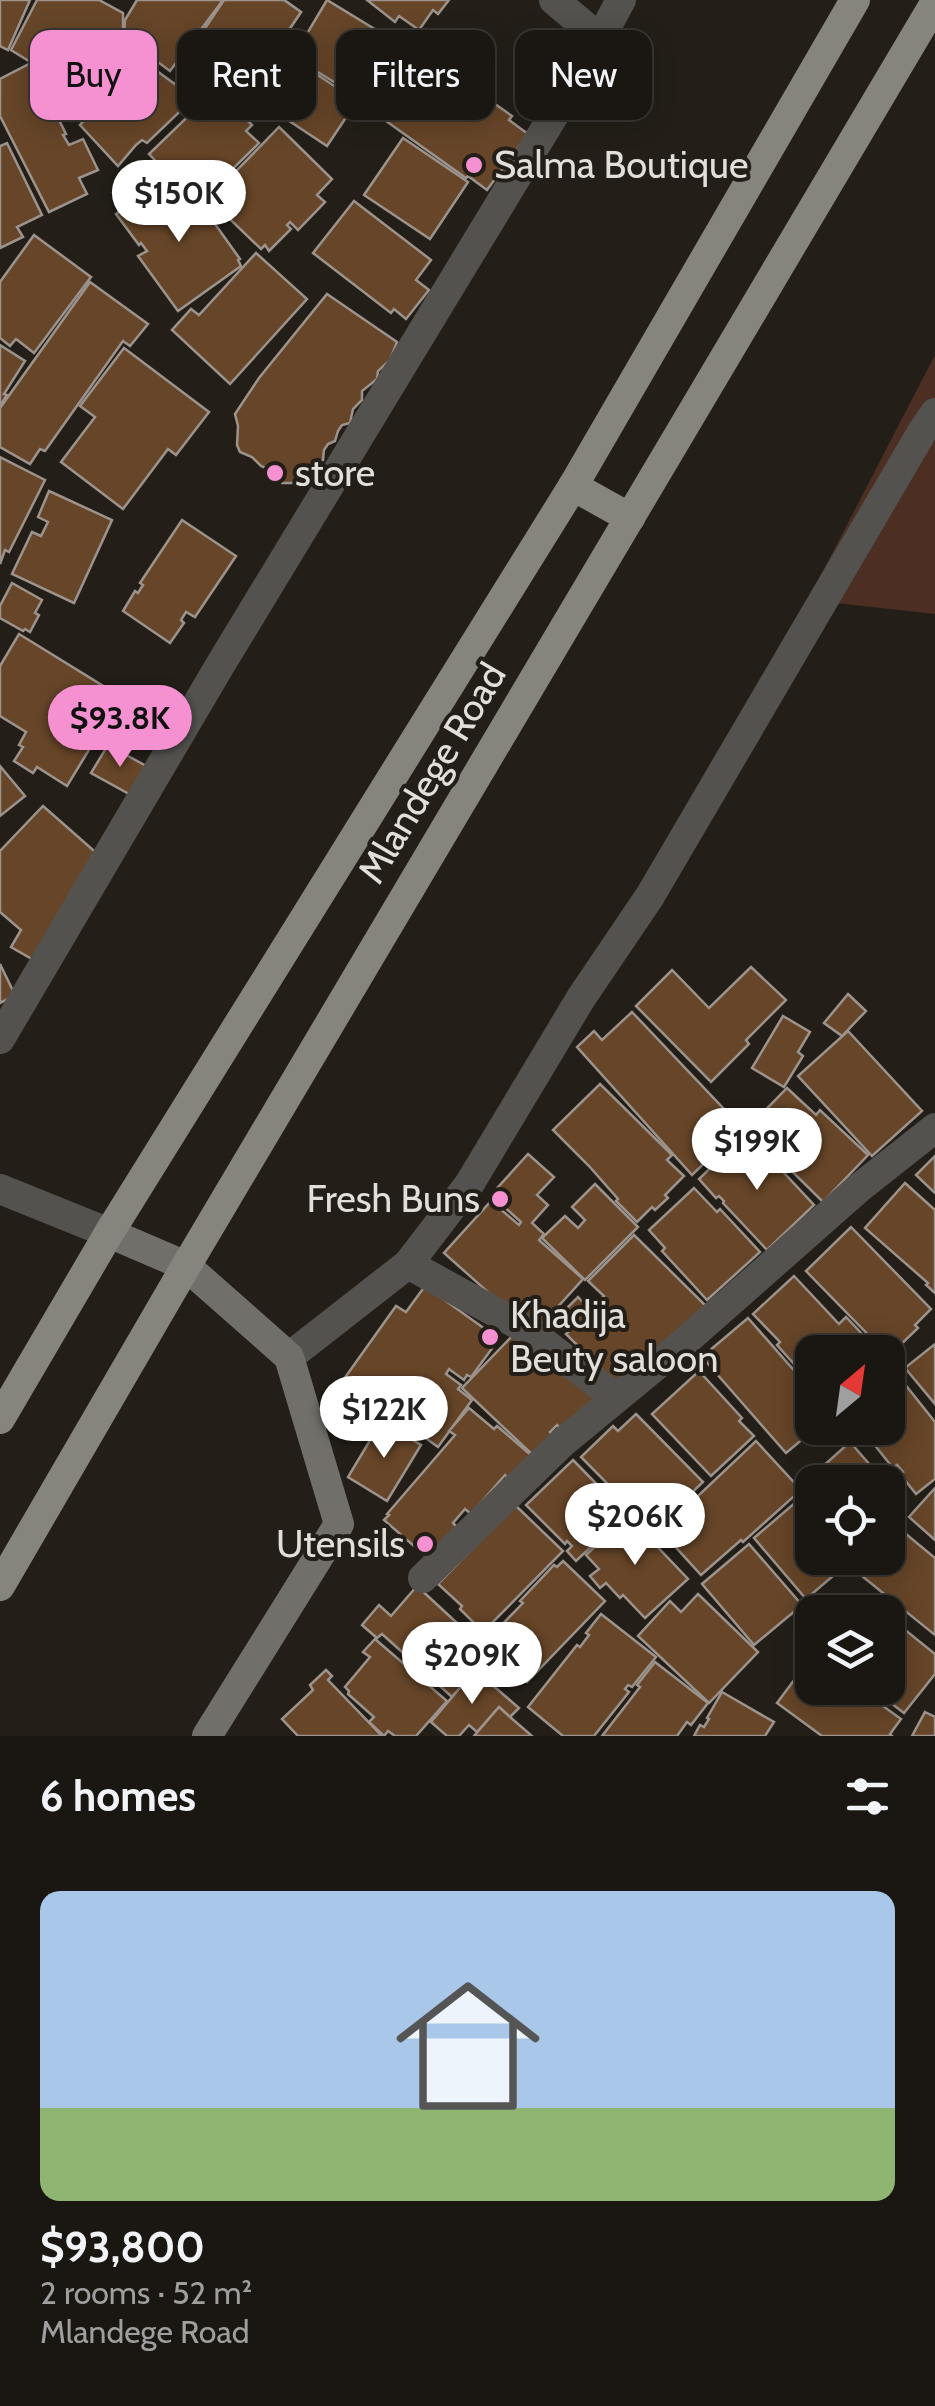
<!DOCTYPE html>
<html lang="en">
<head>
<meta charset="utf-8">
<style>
  body { margin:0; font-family:Cabin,sans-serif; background:#23201b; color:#f1f3f6; height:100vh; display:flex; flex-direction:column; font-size:38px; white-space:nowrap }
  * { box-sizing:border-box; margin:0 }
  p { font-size:32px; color:#9f9f9f }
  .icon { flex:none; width:55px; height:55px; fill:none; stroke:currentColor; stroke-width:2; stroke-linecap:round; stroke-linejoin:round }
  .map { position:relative; height:1736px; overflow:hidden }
  .drawer { display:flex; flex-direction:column; background:#1a1712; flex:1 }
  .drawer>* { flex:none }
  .banner { position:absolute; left:30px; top:30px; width:875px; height:90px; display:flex; gap:20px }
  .needle { width:65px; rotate:29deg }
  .buttons { position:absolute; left:795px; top:1335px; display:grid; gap:20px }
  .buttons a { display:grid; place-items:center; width:110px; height:110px; border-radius:20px; background:#1a1712; box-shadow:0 5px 25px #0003,0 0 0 2px #383632; font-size:50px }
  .price { position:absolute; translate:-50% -85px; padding:0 22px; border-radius:35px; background:#fff; color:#222; font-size:32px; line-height:65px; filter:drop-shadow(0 2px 5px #0008) }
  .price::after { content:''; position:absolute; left:50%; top:60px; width:30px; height:22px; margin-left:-15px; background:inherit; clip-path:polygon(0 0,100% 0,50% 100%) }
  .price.active { background:#f591d1; color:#111 }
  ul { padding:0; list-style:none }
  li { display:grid; align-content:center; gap:20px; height:530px; padding:0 40px }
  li+li { border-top:2px solid #383632 }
  li span { display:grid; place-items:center; height:310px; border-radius:20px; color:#555 }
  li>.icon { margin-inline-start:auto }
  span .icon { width:180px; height:180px; fill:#fffc; stroke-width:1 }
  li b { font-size:42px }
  h2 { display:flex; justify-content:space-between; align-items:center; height:120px; padding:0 40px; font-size:42px }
  .tag { padding:0 35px; border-radius:20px; background:#1a1712; box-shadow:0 5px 25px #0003,0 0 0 2px #383632; font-size:35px; line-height:90px }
  .tag.active { background:#f591d1; color:#111 }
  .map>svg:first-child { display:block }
  .green { fill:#4c2e23 }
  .building { fill:#664528; stroke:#9c938d; stroke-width:2.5 }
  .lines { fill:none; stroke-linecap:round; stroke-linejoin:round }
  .street { stroke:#53524f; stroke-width:30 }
  .secondary { stroke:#706f69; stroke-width:30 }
  .primary { stroke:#86857d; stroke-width:30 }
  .poi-dot { fill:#f591d1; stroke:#231f18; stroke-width:4 }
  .labels { text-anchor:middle; stroke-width:8; stroke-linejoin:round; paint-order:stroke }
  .poi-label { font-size:38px; fill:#e2dfda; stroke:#231f18; text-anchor:start }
  .street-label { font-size:38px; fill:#e2dfda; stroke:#231f18 }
</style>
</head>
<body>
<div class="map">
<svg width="935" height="1736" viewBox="0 0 935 1736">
  <rect width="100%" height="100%" fill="#231f18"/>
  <path class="green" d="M 935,355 L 935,614 L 808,600 Z"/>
  <g class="building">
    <path d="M 0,0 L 30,0 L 8,50 L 0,46 Z"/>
    <path d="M 37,0 L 99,0 L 123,13 L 123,36 L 93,92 L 60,75 L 58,79 L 11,50 Z"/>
    <path d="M 137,0 L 223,0 L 170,71 L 124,37 L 125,20 Z"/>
    <path d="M 224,0 L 284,0 L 301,12 L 245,95 L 218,77 L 212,87 L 185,69 L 192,58 L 187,55 Z"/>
    <path d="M 224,0 L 284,0 L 301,12 L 245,95 L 218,77 L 212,87 L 185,69 L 192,58 L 187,55 Z"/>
    <path d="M 327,0 L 404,47 L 402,50 L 410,55 L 396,80 L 385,73 L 367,102 L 293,57 Z"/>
    <path d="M 367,0 L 449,0 L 438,14 L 433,10 L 419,30 L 399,16 L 395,22 Z"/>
    <path d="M 128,50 L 194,98 L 147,143 L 142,140 L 136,145 L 118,166 L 80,125 L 97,106 L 93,104 Z"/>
    <path d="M 289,56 L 357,101 L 327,146 L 259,101 Z"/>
    <path d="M 420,60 L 480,103 L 485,97 L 512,116 L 509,120 L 528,134 L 487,190 L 468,176 L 466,178 L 379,116 Z"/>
    <path d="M 31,63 L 66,134 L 63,135 L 69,145 L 83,139 L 98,170 L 79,178 L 87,194 L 49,212 L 0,116 L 0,79 Z"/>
    <path d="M 209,96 L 226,113 L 233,106 L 252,125 L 246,131 L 259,143 L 197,204 L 149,154 Z"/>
    <path d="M 279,127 L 332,179 L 317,195 L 325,202 L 298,230 L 290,222 L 287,225 L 291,229 L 269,251 L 265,245 L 261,249 L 209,199 Z"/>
    <path d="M 403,138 L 468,182 L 430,239 L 364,195 Z"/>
    <path d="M 7,143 L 42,215 L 17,227 L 23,237 L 0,248 L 0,146 Z"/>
    <path d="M 166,179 L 194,218 L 205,210 L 240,259 L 238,260 L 241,266 L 178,311 L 138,256 L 147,251 L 141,243 L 139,245 L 116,214 Z"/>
    <path d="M 354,201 L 431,260 L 416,280 L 429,290 L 406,319 L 394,309 L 391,313 L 313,253 Z"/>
    <path d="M 34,235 L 91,277 L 34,353 L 16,339 L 10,346 L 0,338 L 0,282 Z"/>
    <path d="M 256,253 L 307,299 L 230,384 L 172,330 L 191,309 L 199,315 Z"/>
    <path d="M 90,282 L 148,324 L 130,346 L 123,341 L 45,451 L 40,449 L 30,464 L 0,447 L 0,408 Z"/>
    <path d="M 327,294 L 397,342 L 390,360 L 378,371 L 377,379 L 362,391 L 362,400 L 353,409 L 350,423 L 342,425 L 338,431 L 335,441 L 328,444 L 324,450 L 323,460 L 317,461 L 309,478 L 298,487 L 293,483 L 282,483 L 275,472 L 261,466 L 252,457 L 240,452 L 237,445 L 238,426 L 235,414 L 259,378 Z"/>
    <path d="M 0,345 L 25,361 L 4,394 L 7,395 L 0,406 Z"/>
    <path d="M 124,348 L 209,412 L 176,455 L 168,449 L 123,509 L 61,462 L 95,417 L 80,406 Z"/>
    <path d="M 0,457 L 45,480 L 9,552 L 5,550 L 0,564 Z"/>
    <path d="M 49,491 L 112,520 L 74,603 L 12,574 L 32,532 L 41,536 L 48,522 L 38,517 Z"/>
    <path d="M 182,520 L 236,556 L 195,617 L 186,612 L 181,620 L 184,623 L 170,643 L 123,611 L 135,591 L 138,593 L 143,585 L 140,583 Z"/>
    <path d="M 12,583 L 42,600 L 35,613 L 39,615 L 30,632 L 25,629 L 23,631 L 0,618 L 0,606 Z"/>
    <path d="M 19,634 L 121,697 L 67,786 L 37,767 L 33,773 L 14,761 L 23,747 L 19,745 L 26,732 L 0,716 L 0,666 Z"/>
    <path d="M 108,745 L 148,767 L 131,795 L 91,773 Z"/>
    <path d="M 0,766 L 25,796 L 0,816 Z"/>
    <path d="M 43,806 L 101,857 L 37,962 L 11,947 L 21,930 L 0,912 L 0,851 Z"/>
    <path d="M 0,964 L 15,995 L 0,1003 Z"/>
    <path d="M 751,967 L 786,1000 L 746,1040 L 749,1044 L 711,1082 L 636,1006 L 672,970 L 709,1008 Z"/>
    <path d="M 848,994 L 866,1011 L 842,1036 L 824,1023 Z"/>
    <path d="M 632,1012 L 723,1108 L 711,1119 L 716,1124 L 726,1115 L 744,1134 L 720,1155 L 717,1151 L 692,1175 L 577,1047 L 594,1031 L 602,1040 Z"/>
    <path d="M 783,1016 L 810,1032 L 798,1052 L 803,1056 L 784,1087 L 752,1068 Z"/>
    <path d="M 848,1031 L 922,1111 L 872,1156 L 798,1076 Z"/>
    <path d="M 600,1084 L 672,1155 L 667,1160 L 684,1176 L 665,1195 L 668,1198 L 655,1210 L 652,1207 L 637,1222 L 616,1201 L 618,1199 L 589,1166 L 553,1130 Z"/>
    <path d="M 787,1088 L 816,1115 L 820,1110 L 868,1155 L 823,1202 L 748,1128 Z"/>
    <path d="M 741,1138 L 765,1164 L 771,1159 L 814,1205 L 767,1250 L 723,1203 L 724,1201 L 719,1196 L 716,1198 L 699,1179 Z"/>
    <path d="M 528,1154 L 554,1177 L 537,1195 L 548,1205 L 532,1223 L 544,1234 L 539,1240 L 583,1279 L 534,1333 L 444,1253 L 491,1201 L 519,1225 L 521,1222 L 491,1195 Z"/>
    <path d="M 935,1156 L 935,1193 L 916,1175 Z"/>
    <path d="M 905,1183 L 935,1210 L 935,1293 L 926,1285 L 928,1283 L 865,1228 Z"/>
    <path d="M 595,1184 L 638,1227 L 585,1280 L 542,1238 L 565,1216 L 578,1228 L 585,1220 L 572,1207 Z"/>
    <path d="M 694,1188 L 717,1212 L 720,1209 L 760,1252 L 707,1300 L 662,1251 L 665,1248 L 649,1230 Z"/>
    <path d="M 851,1227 L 931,1309 L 915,1325 L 918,1328 L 889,1356 L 806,1271 Z"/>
    <path d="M 634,1235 L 706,1306 L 621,1389 L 566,1334 L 574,1327 L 561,1314 L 578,1297 L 590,1310 L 604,1296 L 588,1281 Z"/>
    <path d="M 794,1276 L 839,1324 L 846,1317 L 879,1352 L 812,1352 L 812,1386 L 800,1372 L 806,1366 L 799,1359 L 794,1364 L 777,1345 L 780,1342 L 753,1314 Z"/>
    <path d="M 425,1286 L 499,1339 L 471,1377 L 467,1375 L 464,1380 L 449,1369 L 446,1374 L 461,1385 L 458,1389 L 472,1400 L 438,1447 L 344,1379 L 396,1306 L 406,1312 Z"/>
    <path d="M 748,1318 L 812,1391 L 812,1428 L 816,1428 L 786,1453 L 702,1357 Z"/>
    <path d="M 516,1332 L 595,1399 L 563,1431 L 557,1425 L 550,1432 L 553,1436 L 536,1458 L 462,1388 Z"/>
    <path d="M 935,1344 L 935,1404 L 905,1368 Z"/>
    <path d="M 699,1371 L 742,1418 L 739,1421 L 754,1436 L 711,1476 L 652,1414 Z"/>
    <path d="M 900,1378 L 935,1422 L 935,1479 L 916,1494 L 900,1474 L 903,1472 L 897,1465 L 893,1468 L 861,1428 L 888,1428 L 888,1387 Z"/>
    <path d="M 469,1408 L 494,1429 L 497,1426 L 532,1456 L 510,1480 L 505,1475 L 471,1514 L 465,1509 L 453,1523 L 457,1527 L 429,1559 L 384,1520 L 389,1515 L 387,1514 L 455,1435 L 449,1431 Z"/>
    <path d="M 636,1414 L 703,1482 L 653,1530 L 581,1457 L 613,1426 L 618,1431 Z"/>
    <path d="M 381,1422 L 421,1445 L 387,1501 L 348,1477 Z"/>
    <path d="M 756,1441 L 801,1490 L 743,1542 L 741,1540 L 701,1575 L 661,1531 Z"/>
    <path d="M 850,1442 L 885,1482 L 812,1482 L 812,1497 L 802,1485 Z"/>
    <path d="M 573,1460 L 626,1514 L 576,1561 L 567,1551 L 572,1546 L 567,1541 L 565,1544 L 526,1505 Z"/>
    <path d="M 935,1488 L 935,1540 L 909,1517 Z"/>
    <path d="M 888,1490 L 903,1508 L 888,1521 Z"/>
    <path d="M 803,1496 L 812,1507 L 812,1558 L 854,1558 L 806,1599 L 754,1538 Z"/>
    <path d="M 515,1505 L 563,1551 L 483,1632 L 460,1609 L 462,1606 L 438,1584 Z"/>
    <path d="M 628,1516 L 688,1579 L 645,1618 L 623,1595 L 620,1598 L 606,1583 L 600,1588 L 590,1576 L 599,1569 L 586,1555 Z"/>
    <path d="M 900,1529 L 935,1558 L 935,1635 L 862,1576 L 877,1558 L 888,1558 L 888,1545 Z"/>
    <path d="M 749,1544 L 802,1605 L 754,1645 L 702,1584 Z"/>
    <path d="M 563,1561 L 605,1601 L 527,1682 L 486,1641 L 523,1603 L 520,1601 L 554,1565 L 557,1567 Z"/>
    <path d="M 417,1586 L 484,1648 L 476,1658 L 481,1663 L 452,1697 L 382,1634 L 377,1638 L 362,1625 L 379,1605 L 391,1616 Z"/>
    <path d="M 698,1594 L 758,1652 L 709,1703 L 638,1636 L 670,1601 L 681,1612 Z"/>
    <path d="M 851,1596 L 871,1612 L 838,1612 Z"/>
    <path d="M 601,1614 L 656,1657 L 632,1687 L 628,1685 L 625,1689 L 629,1692 L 594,1736 L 563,1736 L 528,1707 L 577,1645 L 580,1647 L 589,1635 L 586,1633 Z"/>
    <path d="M 888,1616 L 935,1654 L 935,1674 L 904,1713 L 871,1688 L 888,1688 Z"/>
    <path d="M 375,1639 L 447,1701 L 416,1736 L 395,1736 L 388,1731 L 384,1736 L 369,1722 L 374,1717 L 348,1694 L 349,1691 L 345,1687 L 370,1657 L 363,1652 Z"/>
    <path d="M 812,1656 L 812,1688 L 858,1688 L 901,1719 L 890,1734 L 892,1736 L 822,1736 L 777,1703 Z"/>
    <path d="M 655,1662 L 708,1703 L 691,1725 L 687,1722 L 677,1736 L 602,1736 L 640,1687 L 637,1685 Z"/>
    <path d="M 326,1670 L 332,1676 L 328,1680 L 382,1736 L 298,1736 L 282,1719 L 313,1690 L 310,1685 Z"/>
    <path d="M 475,1670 L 519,1708 L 510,1717 L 499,1707 L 477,1732 L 469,1725 L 459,1736 L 447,1736 L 431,1722 Z"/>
    <path d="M 722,1692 L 774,1722 L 765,1736 L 694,1736 L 700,1725 L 704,1727 L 709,1719 L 707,1718 Z"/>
    <path d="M 499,1707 L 510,1717 L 532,1736 L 474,1736 Z"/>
    <path d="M 925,1712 L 935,1717 L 935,1736 L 912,1736 Z"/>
  </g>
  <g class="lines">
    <g class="street">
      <path d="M 554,0 L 600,39"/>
      <path d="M 0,1039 L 219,667 L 600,39 L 621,0"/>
      <path d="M 0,1189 L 109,1233"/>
      <path d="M 408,1264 L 470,1183 L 581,998 L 650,896 L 922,432 L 935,413"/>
      <path d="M 289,1357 L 408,1264 L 526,1329 L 616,1398"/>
      <path d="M 423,1578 L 562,1443 L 681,1345 L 859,1188 L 935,1128"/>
    </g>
    <path class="secondary" d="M 109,1233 L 186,1266 L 289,1357 L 339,1524 L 207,1736"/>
    <g class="primary">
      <path d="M 573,486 L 630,518"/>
      <path d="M 0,1419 L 109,1233 L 573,486 L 855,0"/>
      <path d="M 0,1586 L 186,1266 L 935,3"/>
    </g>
  </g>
  <g class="poi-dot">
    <circle cx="474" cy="165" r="10"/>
    <circle cx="275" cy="473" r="10"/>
    <circle cx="500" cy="1199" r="10"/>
    <circle cx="490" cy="1337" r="10"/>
    <circle cx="425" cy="1544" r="10"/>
  </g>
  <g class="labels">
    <g class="poi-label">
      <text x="494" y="178">Salma Boutique</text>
      <text x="295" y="486">store</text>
      <text x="480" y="1212" text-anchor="end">Fresh Buns</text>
      <text x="510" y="1328">Khadija<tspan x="510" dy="44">Beuty saloon</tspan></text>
      <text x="405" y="1557" text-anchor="end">Utensils</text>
    </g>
    <g class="street-label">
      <text transform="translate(432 773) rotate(-59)" y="13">Mlandege Road</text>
    </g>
  </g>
</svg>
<div class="buttons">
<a><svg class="needle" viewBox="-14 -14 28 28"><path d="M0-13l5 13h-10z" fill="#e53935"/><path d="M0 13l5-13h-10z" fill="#9f9f9f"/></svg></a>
<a><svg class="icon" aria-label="locate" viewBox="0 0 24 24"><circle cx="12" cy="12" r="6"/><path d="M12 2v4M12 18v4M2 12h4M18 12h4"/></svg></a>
<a><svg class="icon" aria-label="layers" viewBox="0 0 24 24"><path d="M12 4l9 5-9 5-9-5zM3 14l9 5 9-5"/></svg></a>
</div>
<b class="price" style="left:179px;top:245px">$150K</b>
<b class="price active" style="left:120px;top:770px">$93.8K</b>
<b class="price" style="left:757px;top:1193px">$199K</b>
<b class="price" style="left:384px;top:1461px">$122K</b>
<b class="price" style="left:635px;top:1568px">$206K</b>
<b class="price" style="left:472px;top:1707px">$209K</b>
<div class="banner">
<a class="tag active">Buy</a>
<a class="tag">Rent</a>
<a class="tag">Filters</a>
<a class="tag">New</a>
</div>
</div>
<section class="drawer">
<h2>6 homes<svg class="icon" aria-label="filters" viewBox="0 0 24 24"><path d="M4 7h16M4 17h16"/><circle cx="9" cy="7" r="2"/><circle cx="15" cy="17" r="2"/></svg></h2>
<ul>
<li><span style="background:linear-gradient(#a9c7e8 70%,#8fb573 0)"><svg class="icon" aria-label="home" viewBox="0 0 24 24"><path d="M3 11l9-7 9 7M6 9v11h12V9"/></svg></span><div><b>$93,800</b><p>2 rooms · 52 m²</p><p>Mlandege Road</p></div></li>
</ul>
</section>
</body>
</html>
